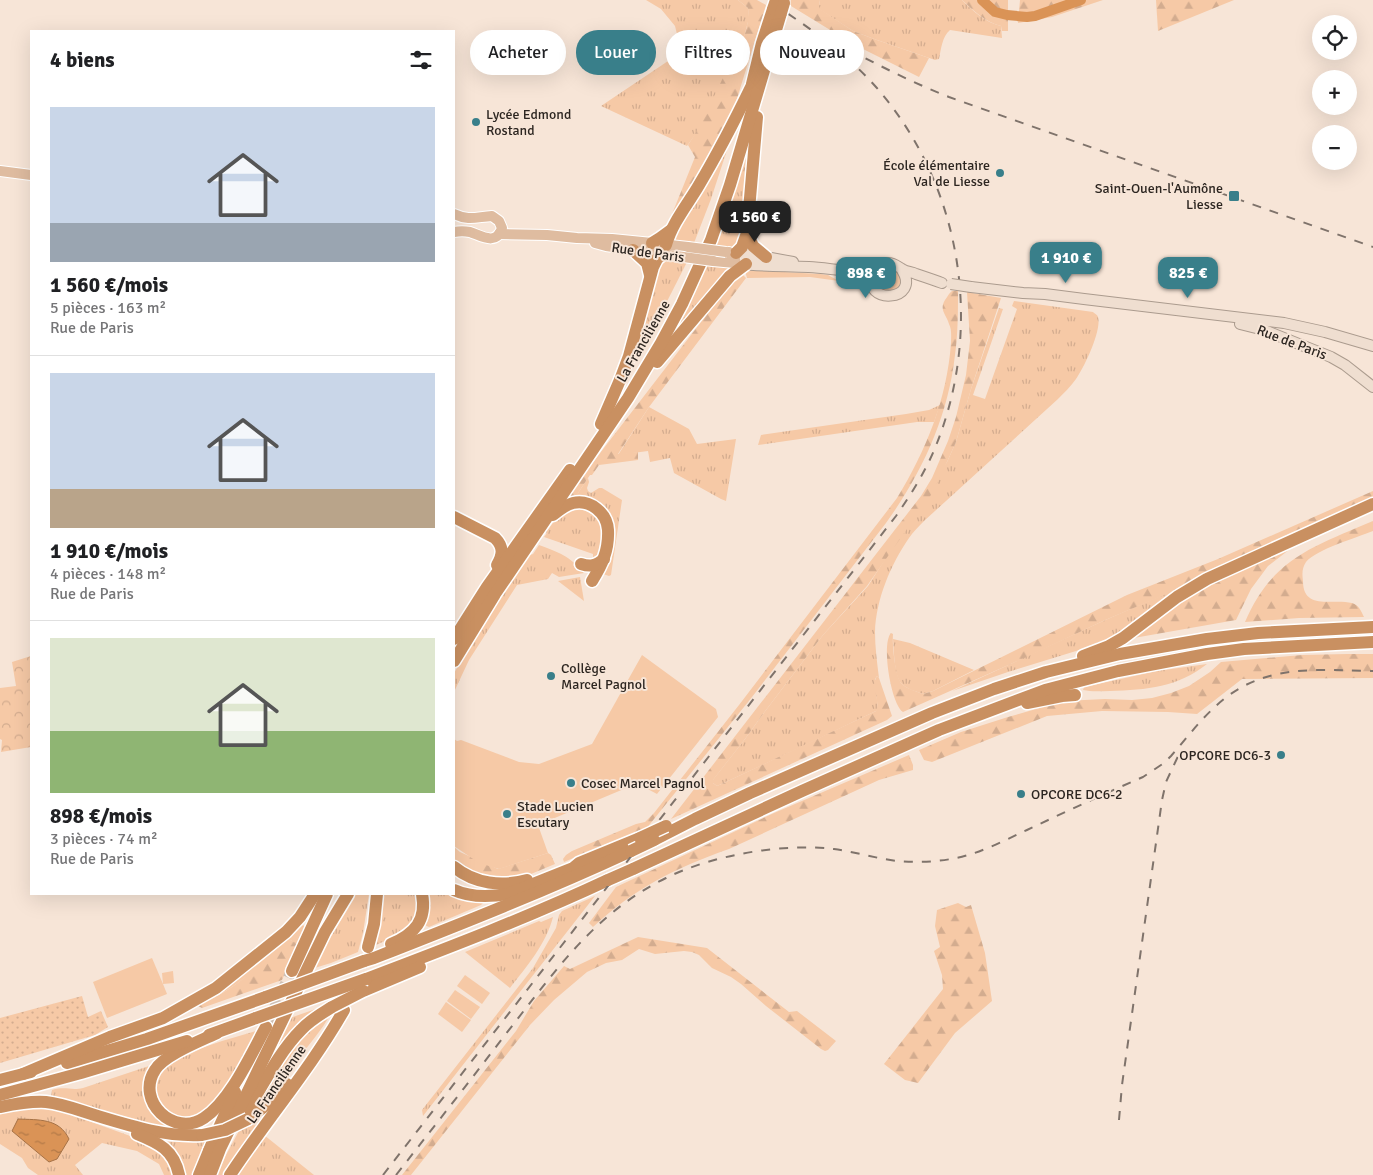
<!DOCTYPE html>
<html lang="fr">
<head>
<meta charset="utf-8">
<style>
  body { margin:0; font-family:Signika,sans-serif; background:#f6f6f6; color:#202124; height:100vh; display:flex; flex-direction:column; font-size:19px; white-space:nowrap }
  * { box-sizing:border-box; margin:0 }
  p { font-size:16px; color:#757577 }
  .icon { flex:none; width:28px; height:28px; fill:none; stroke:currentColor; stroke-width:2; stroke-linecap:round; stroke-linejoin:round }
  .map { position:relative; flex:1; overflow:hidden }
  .drawer { position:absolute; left:30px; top:30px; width:425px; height:865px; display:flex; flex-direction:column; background:#fff; border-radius:0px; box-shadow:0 5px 20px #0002 }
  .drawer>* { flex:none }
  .top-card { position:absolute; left:470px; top:30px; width:475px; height:45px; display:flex; gap:10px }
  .fabs { position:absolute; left:1312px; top:15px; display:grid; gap:10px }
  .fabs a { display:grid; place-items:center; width:45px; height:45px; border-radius:50%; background:#fff; box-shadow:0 5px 20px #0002; font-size:25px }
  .price { position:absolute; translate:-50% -42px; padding:0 11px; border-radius:10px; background:#397f8a; color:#fff; font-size:16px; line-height:32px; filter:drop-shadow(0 1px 2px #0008) }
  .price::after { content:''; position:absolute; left:50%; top:30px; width:15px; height:11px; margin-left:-8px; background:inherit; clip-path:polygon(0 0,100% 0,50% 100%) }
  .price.selected { background:#222; color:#fff }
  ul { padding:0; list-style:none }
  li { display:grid; align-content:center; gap:10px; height:265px; padding:0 20px }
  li+li { border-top:1px solid #e0e0e0 }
  li span { display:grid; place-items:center; height:155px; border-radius:0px; color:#555 }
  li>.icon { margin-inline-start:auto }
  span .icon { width:90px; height:90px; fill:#fffc; stroke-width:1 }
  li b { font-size:21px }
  h2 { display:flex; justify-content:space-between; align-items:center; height:60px; padding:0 20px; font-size:21px }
  .tag { padding:0 18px; border-radius:22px; background:#fff; box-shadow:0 5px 20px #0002; font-size:18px; line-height:45px }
  .tag.selected { background:#397f8a; color:#fff }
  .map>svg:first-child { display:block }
  .grass { fill:url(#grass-tufts) }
  .forest { fill:url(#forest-firs) }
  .park { fill:url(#park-crowns) }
  .garden { fill:url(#garden-dots) }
  .pitch { fill:#f6c9a6 }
  .water { fill:url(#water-ripples); stroke:#a67246 }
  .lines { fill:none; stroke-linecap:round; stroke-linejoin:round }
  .river { stroke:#da9356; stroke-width:10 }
  .highway-tunnel { stroke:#cfbfb3; stroke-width:12; stroke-dasharray:12 6; stroke-linecap:butt }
  .secondary-casing { stroke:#ab9b8e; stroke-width:12 }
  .primary-casing { stroke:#fff; stroke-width:12 }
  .highway-casing { stroke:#fff; stroke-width:15 }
  .secondary { stroke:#efded0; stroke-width:10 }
  .primary { stroke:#dfbca0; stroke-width:10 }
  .highway { stroke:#c99061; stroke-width:12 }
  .rail { stroke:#7f736b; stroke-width:2; stroke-dasharray:9 9; stroke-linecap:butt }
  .secondary-bridge-casing { stroke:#ab9b8e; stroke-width:12; stroke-linecap:butt }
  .primary-bridge-casing { stroke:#fff; stroke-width:12; stroke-linecap:butt }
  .highway-bridge-casing { stroke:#fff; stroke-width:15; stroke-linecap:butt }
  .secondary-bridge { stroke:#efded0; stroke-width:10 }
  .primary-bridge { stroke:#dfbca0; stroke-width:10 }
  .highway-bridge { stroke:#c99061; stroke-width:12 }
  .poi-dot { fill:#397f8a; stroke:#f7e5d7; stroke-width:2 }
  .labels { text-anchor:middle; stroke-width:4; stroke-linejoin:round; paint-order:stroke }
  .poi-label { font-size:14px; fill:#2d2621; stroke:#f7e5d7; text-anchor:start }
  .street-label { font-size:14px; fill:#2d2621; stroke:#f7e5d7 }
</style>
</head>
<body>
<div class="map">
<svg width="1373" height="1175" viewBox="0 0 1373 1175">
  <defs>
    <pattern id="grass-tufts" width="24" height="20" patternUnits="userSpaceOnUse" patternTransform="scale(1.25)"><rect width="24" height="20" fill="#f6c9a6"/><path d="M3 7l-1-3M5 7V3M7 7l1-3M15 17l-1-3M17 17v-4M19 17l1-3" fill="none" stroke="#d3ac8f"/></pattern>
    <pattern id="forest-firs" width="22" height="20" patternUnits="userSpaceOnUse" patternTransform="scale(1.25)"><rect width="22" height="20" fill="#f6c9a6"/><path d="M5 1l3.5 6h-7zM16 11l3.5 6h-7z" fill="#d3ac8f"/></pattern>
    <pattern id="park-crowns" width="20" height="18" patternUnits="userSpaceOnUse" patternTransform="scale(1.25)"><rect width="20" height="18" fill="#f6c9a6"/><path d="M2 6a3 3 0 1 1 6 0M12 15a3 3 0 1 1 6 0" fill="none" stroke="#d3ac8f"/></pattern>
    <pattern id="garden-dots" width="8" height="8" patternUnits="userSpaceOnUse" patternTransform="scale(1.25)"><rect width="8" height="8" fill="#f6c9a6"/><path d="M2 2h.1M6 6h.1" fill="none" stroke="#d3ac8f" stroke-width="1.8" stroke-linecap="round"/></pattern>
    <pattern id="water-ripples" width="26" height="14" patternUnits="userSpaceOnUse" patternTransform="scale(1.25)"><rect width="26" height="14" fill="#da9356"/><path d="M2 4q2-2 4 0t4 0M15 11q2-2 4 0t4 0" fill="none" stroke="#b17847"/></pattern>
  </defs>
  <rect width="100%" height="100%" fill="#f7e5d7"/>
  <g class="grass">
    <path d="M 646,0 L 738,0 L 748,8 L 749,18 L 744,37 L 700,128 L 687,146 L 601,106 L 674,57 L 679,42 L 675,26 L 661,9 Z"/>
    <path d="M 820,0 L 962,0 C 974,12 985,22 1001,26 L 1002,38 L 950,30 C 942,37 941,49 939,59 L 935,60 L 877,40 L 853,31 L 819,9 L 819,6 Z"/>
    <path d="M 750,136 L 744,232 C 734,251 734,248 714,246 L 737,182 Z"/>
    <path d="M 726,146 L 728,147 L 711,199 L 694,243 L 670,239 Z"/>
    <path d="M 667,259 L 687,262 L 651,333 L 627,375 L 656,269 L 663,260 Z"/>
    <path d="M 706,265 L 729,267 L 729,271 L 672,336 L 685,313 Z"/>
    <circle cx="889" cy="279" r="12"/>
    <path d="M 747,270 L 820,274 L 828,275 L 839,281 L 810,277 L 747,278 L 745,271 Z"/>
    <path d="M 1014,301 L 1093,312 C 1095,314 1097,314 1098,317 C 1102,330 1084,368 1076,379 C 1071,386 1064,393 1058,399 L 924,521 C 919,526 913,532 909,538 C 891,564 876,599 875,632 C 875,647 877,662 879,678 L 877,676 L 875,679 L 878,710 L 799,748 L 728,781 L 717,786 L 713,783 L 712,781 L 745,739 L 763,714 L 823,635 L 868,586 L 947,462 L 956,442 L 971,389 L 999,308 L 1003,309 L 973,395 L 985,399 L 1017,309 L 1012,306 Z"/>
    <path d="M 940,405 L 934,422 L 917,422 L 758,445 L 761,435 L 906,414 L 929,410 Z"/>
    <path d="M 649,407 L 689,429 L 697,444 L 736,439 L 726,501 L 721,499 L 674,473 L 670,458 L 650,462 L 648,451 L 618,455 Z"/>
    <path d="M 588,478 L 589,482 L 587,488 L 588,491 L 591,493 L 599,488 L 602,488 L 622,500 L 611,575 L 609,576 L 600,573 L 607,514 L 566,502 L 567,496 L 578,493 Z"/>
    <path d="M 572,507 L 589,508 L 603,524 L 602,555 L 593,563 L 593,554 L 544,537 L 547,533 L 546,532 L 556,519 Z"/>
    <path d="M 539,545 C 558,552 570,556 584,573 L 559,577 L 552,573 L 548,579 L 517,585 L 469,660 L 454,692 L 454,673 L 503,593 L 530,555 L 533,554 Z"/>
    <path d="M 580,577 L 584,601 L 558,581 Z"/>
    <path d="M 1181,587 L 1124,632 L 1102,643 L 1008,672 L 952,691 L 1103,621 Z"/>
    <path d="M 893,639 L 910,643 L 974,670 L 933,691 L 923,694 C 915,691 906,689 901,683 C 894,675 894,650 893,639 Z"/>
    <path d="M 1207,664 C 1178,687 1147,690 1110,691 C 1101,691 1092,692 1083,690 L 1084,687 L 1157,671 Z"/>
    <path d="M 353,894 L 369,894 L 363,933 L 358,952 L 331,963 L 308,970 Z"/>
    <path d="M 381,894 L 417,894 C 424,925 397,935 374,946 Z"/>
    <path d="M 426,894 L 453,894 L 483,902 L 483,903 L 481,905 L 429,927 L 422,924 Z"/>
    <path d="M 595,896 L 423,1116 L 422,1110 L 533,968 L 556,928 L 559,915 L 562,911 Z"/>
    <path d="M 553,917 C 546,944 527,966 510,988 L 465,952 L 539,921 L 541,922 Z"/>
    <path d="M 303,925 L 305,927 L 297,947 L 296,945 L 291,940 C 275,950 263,963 248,975 C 234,987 218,996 201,1003 Z"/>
    <path d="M 330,1004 L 259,1085 L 287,1019 Z"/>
    <path d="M 333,1010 C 324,1027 313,1040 301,1055 C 287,1073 272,1092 254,1106 L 296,1041 Z"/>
    <path d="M 259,1030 L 236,1072 L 224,1090 L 207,1108 L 200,1113 L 188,1118 L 182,1118 L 166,1112 L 157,1102 L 155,1082 L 160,1070 L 181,1055 L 222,1041 Z"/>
    <path d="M 152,1065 L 154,1115 L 171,1128 L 152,1126 L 51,1097 L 52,1090 C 66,1086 71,1091 83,1088 Z"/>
    <path d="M 25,1107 L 61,1111 L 144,1141 L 167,1157 L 175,1175 L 164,1175 L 159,1164 L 137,1151 L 102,1143 L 75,1165 L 83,1175 L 38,1175 L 28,1168 L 22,1158 L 0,1144 L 0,1110 Z"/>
    <path d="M 267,1113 L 226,1175 L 217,1175 L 226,1155 L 240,1129 L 251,1123 Z"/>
    <path d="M 264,1135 L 314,1175 L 235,1175 Z"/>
    <path d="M 209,1138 L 195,1175 L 182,1175 L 165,1142 L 188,1141 Z"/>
  </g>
  <g class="forest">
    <path d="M 738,0 L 757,0 L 766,5 L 731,118 L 672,220 L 672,214 L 695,157 L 688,145 C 701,126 710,105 720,84 C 732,60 751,35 748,8 Z"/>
    <path d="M 791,0 L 820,0 L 819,6 L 820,9 L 853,31 L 877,40 L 929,58 L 919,77 L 853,44 L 791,6 Z"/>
    <path d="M 962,0 L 1008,0 L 1008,31 L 1002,31 L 1001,26 C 985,22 974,11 962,0 Z"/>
    <path d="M 1020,0 L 1103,0 L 1052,17 L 1018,23 Z"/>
    <path d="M 1156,0 L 1234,0 L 1158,31 Z"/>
    <path d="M 739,274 L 742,274 L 746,278 L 649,407 L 618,454 L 638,452 L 638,460 L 599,465 L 592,475 L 590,475 L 578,493 L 573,497 L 567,496 L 701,322 Z"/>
    <path d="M 952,291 L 958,291 C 958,312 958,334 955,355 C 948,417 922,473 886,523 L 752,697 L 646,829 L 626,839 L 609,843 L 564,862 L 563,859 L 566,855 L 572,851 L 636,824 L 645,822 L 654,813 L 739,705 L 897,498 C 926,451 947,399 951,343 C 951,337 952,330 949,324 C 946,314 939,310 945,300 C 948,296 949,293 952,291 Z"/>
    <path d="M 967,292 L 1001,298 L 971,389 L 956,442 L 947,462 L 933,492 L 867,586 L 823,635 L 763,714 L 745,739 L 713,780 L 713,783 L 717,786 L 728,781 L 876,711 C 881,701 870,686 877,676 L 879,678 L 892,716 L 887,720 L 671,819 L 873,558 L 921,496 L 932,478 L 948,441 L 956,417 L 966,375 L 970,341 Z"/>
    <path d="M 1373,491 L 1373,499 L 1190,584 L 1103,621 L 1031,655 L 903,712 C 891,704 881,644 891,633 L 893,634 C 892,644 895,677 902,684 C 907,689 916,691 923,694 L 933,691 L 1127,595 L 1218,559 Z"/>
    <path d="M 1373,521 L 1373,531 C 1356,538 1317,549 1306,562 C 1302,568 1302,574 1303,581 C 1303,611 1333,598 1352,603 C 1359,605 1361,611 1364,617 L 1299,618 L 1245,622 C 1272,558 1315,546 1373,521 Z"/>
    <path d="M 1294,546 L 1268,566 L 1251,589 L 1236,620 L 1128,639 L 1166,610 L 1198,591 Z"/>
    <path d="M 1347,654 L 1373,654 L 1373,678 L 1242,679 L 1197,714 L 1168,712 L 1102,711 L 1047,716 L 932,762 L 924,760 L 919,750 L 961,732 L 1008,717 L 1064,701 L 1105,699 L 1132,700 L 1152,698 L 1171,693 L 1189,686 L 1210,672 L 1221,662 L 1302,655 Z"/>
    <path d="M 909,755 L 913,765 L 913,770 L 879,780 L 729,849 C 675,868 635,888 593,927 L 589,923 L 616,887 L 774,813 Z"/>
    <path d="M 454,847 L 460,852 L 498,869 L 548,853 L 551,855 L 555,864 L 531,874 L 515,879 L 480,876 L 454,861 Z"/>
    <path d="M 958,903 L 966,907 L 971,905 L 985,953 L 992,1001 L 955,1033 L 918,1083 L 905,1080 L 884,1064 L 943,989 L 942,975 L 934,951 L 940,947 L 935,926 L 937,910 Z"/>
    <path d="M 638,937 L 707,948 L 789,1012 L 797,1011 L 836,1041 L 828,1050 L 825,1051 L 821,1049 L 766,1006 L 741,984 L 731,977 L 712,968 L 699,955 L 692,952 L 684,951 L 655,954 L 639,949 L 622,960 L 606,963 L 587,972 L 554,1000 L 530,1025 L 411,1175 L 402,1175 L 516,1031 L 534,1001 L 564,966 L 570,969 Z"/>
    <path d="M 291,940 L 297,945 L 297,947 L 282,980 L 202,1008 L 198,1006 C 202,1001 209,1000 215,997 C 223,993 231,988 239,982 C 252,972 277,944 291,940 Z"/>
  </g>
  <path class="park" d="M 31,656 L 31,747 L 1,752 L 2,740 L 0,739 L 0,688 L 16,686 L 12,662 Z"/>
  <path class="garden" d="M 82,996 L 88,1017 L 101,1011 L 108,1027 L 95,1035 L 0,1063 L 0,1018 Z"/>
  <g class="pitch">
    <path d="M 642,655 L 716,709 L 718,717 L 657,794 L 640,785 L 631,786 L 538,825 L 548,853 L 499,869 L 479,863 L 454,846 L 454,739 L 457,741 L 461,740 L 519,762 L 539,764 L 592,744 Z"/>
    <path d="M 152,958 L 163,984 L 162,973 L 173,971 L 174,983 L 163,984 L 167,994 L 107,1018 L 93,982 Z"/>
    <path d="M 465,975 L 490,993 L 482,1004 L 457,986 Z"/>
    <path d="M 455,990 L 480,1007 L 471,1019 L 447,1001 Z"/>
    <path d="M 446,1002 L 471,1020 L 462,1032 L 438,1014 Z"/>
  </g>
  <path class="water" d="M 18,1119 C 39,1120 59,1118 69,1139 L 57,1159 L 49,1162 L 12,1131 Z"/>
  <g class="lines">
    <path class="river" d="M 982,0 L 995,12 L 1007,15 L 1027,17 L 1035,16 L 1081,0"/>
    <path class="highway-tunnel" d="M 266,1027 L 292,971"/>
    <g class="secondary-casing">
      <g id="secondary">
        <path d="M 736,253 L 771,258 L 793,262"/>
        <path d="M 739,264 C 762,266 786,266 809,267 C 831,268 853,274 875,270"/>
        <path d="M 902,270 C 922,302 861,305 873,274 C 875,268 881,263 888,263 C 894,263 897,266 902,269 C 906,272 912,272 916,274 C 925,277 934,280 942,283"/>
        <path d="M 971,287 L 1023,293 L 1045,294 L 1084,299 L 1284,323 L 1325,332 L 1373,346"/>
        <path d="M 1240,324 L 1264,330 L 1331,357 L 1345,365 L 1373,387"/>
      </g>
    </g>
    <g class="primary-casing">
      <g id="primary">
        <path d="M 0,171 L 31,175"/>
        <path d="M 454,214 C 469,221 476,217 492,216 L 499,221 L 502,228 C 496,246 482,236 470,232 C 465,231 459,231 454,232"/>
        <path d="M 499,234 L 547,235 L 577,238 L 612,239 L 652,243 L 688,247"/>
        <path d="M 595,243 L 606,246 L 676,256"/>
        <path d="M 713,261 L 735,263 L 735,258 L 729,252"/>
      </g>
    </g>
    <g class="highway-casing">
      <g id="highway">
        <path d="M 752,84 L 762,43 L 773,9"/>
        <path d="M 747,233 L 753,246 L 766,257"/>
        <path d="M 652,243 L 660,238 L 671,230"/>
        <path d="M 666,245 C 672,223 688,204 699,185 C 718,153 735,120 751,87"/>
        <path d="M 633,250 L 647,263 L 650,275"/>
        <path d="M 736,253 L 742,247 L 747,233 L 757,117"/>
        <path d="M 657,362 L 730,276 L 746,264"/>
        <path d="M 601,424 L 620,380 L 629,356 L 653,267 L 657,259 L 663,254"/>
        <path d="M 553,515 C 559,510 565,505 573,503 C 590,499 607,513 608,530 C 609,550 602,565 592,581"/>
        <path d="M 454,517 L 495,538 C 504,547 503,555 497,565"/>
        <path d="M 581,564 C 590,567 596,566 604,559"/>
        <path d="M 454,639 L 487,587 L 570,470"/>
        <path d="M 1083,656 L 1109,646 L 1123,638 L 1177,597 L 1207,579 L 1373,504"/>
        <path d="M 454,661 L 495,594 L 628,398 L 661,343 L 682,304 L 711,240 L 730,185 L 781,13"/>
        <path d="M 1027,703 L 1062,696 L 1075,695"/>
        <path d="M 654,840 L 695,819 L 750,793 L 932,713 L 994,689 L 1046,672 L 1120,654 L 1207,639 L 1258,633 L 1373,627"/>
        <path d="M 454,867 C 475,884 502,887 527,880"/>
        <path d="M 633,869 L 802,791 L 939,730 L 1045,690 L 1118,671 L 1207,654 L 1244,649 L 1373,642"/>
        <path d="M 454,890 C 471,898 490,897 508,894 L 573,868 L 579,863 L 640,838"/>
        <path d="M 391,944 C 415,934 427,920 422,894"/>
        <path d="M 368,947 L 374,924 L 377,894"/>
        <path d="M 364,961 L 374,958 C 461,924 547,890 631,851"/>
        <path d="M 292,971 L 327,894"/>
        <path d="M 366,979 C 448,948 529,917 608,880"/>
        <path d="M 363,991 L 420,967"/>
        <path d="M 217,1033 C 200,1041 164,1055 155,1070 C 135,1101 174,1138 204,1118 C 231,1100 251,1054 266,1027"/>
        <path d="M 209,1035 L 256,1018"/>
        <path d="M 67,1063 L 147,1039 L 266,997"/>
        <path d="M 23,1074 L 110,1037 L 163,1018 L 216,988 L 286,932 L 300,917 L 315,894"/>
        <path d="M 0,1080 L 31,1072"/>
        <path d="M 0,1095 L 81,1073 L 187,1041"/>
        <path d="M 0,1107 C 15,1104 30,1101 46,1102 C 65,1104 83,1112 101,1117 C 134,1127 167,1137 202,1135"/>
        <path d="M 247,1111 C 263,1085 279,1052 301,1030 C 310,1020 321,1014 332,1007"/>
        <path d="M 248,1119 L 269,1103 L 287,1084"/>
        <path d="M 137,1134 C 159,1143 174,1150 179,1175"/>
        <path d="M 209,1151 L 221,1130"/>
        <path d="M 199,1175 L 213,1141 L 235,1092"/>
        <path d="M 210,1175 L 220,1149 L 325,932 L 348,894"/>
        <path d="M 230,1175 C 267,1119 311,1068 344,1010"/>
      </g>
    </g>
    <use href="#secondary" class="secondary"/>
    <use href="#primary" class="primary"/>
    <use href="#highway" class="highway"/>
    <g class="rail">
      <path d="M 834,41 C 871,62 909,81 949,97 L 1373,247"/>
      <path d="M 1119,1120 L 1122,1085 L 1162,800 L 1166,782 L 1180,752"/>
      <path d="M 383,1175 L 896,516 C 912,493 927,469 937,443 C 984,324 961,184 876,87 C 845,52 806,25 767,0"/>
      <path d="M 396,1175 C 433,1128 469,1082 505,1035 C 553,974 594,913 666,878 C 712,855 782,843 834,849 C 849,851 864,855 879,858 C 902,863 927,863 951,859 C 977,855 1003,841 1027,830 C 1065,812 1104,794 1143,777 L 1164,763 L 1171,756 C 1186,739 1200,720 1217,705 C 1263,663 1315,670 1373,671"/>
    </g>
    <g class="secondary-bridge-casing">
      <path id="secondary-bridge" d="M 951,284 L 971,287"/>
    </g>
    <g class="primary-bridge-casing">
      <g id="primary-bridge">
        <path d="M 688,247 L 726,252"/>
        <path d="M 676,256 L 713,261"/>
      </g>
    </g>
    <g class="highway-bridge-casing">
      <g id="highway-bridge">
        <path d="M 773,9 L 776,0"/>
        <path d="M 781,13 L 784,3"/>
        <path d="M 640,838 L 666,826"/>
        <path d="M 631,851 L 654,840"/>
        <path d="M 608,880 L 633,869"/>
        <path d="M 266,997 L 364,961"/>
        <path d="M 332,1007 L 363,991"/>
        <path d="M 256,1018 L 366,979"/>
        <path d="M 202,1135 L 225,1130 L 248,1119"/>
      </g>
    </g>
    <use href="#secondary-bridge" class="secondary-bridge"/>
    <use href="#primary-bridge" class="primary-bridge"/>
    <use href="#highway-bridge" class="highway-bridge"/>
  </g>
  <g class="poi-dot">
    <circle cx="476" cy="122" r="5"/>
    <circle cx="1000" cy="173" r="5"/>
    <rect x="1228" y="190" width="12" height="12" rx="2.5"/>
    <circle cx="551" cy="676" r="5"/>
    <circle cx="1281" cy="755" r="5"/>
    <circle cx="571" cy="783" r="5"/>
    <circle cx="1021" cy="794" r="5"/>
    <circle cx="507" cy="814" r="5"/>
  </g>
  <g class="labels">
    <g class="poi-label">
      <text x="486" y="119">Lycée Edmond<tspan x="486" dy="16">Rostand</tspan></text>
      <text x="990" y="170" text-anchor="end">École élémentaire<tspan x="990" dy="16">Val de Liesse</tspan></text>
      <text x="1223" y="193" text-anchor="end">Saint-Ouen-l'Aumône<tspan x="1223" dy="16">Liesse</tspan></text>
      <text x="561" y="673">Collège<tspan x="561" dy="16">Marcel Pagnol</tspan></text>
      <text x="1271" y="760" text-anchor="end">OPCORE DC6-3</text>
      <text x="581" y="788">Cosec Marcel Pagnol</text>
      <text x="1031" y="799">OPCORE DC6-2</text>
      <text x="517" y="811">Stade Lucien<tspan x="517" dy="16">Escutary</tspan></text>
    </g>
    <g class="street-label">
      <text transform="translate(648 252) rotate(8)" y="5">Rue de Paris</text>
      <text transform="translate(643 341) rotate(-60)" y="5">La Francilienne</text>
      <text transform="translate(1292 342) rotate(21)" y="5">Rue de Paris</text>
      <text transform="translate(276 1084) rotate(-55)" y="5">La Francilienne</text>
    </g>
  </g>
</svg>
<div class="fabs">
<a><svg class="icon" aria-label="locate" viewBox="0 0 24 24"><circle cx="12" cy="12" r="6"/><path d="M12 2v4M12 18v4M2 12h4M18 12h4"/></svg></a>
<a>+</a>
<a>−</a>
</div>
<b class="price selected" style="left:755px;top:243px">1 560 €</b>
<b class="price" style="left:1066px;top:284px">1 910 €</b>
<b class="price" style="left:866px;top:299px">898 €</b>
<b class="price" style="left:1188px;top:299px">825 €</b>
<div class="top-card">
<a class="tag">Acheter</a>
<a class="tag selected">Louer</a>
<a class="tag">Filtres</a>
<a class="tag">Nouveau</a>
</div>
<section class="drawer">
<h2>4 biens<svg class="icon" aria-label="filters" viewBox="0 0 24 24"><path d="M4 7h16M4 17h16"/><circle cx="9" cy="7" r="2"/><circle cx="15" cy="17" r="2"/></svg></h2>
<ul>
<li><span style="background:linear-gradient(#c9d6e8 75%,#9aa5b1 0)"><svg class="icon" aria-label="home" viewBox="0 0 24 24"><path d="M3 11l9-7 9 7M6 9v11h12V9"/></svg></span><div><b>1 560 €/mois</b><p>5 pièces · 163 m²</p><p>Rue de Paris</p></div></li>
<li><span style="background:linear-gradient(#c9d6e8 75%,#b9a48a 0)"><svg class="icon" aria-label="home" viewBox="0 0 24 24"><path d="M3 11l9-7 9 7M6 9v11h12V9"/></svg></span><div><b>1 910 €/mois</b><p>4 pièces · 148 m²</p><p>Rue de Paris</p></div></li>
<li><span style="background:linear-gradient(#dfe7d0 60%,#8fb573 0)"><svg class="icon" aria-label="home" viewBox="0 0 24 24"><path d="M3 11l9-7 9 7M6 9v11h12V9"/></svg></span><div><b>898 €/mois</b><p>3 pièces · 74 m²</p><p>Rue de Paris</p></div></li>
</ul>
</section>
</div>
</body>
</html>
